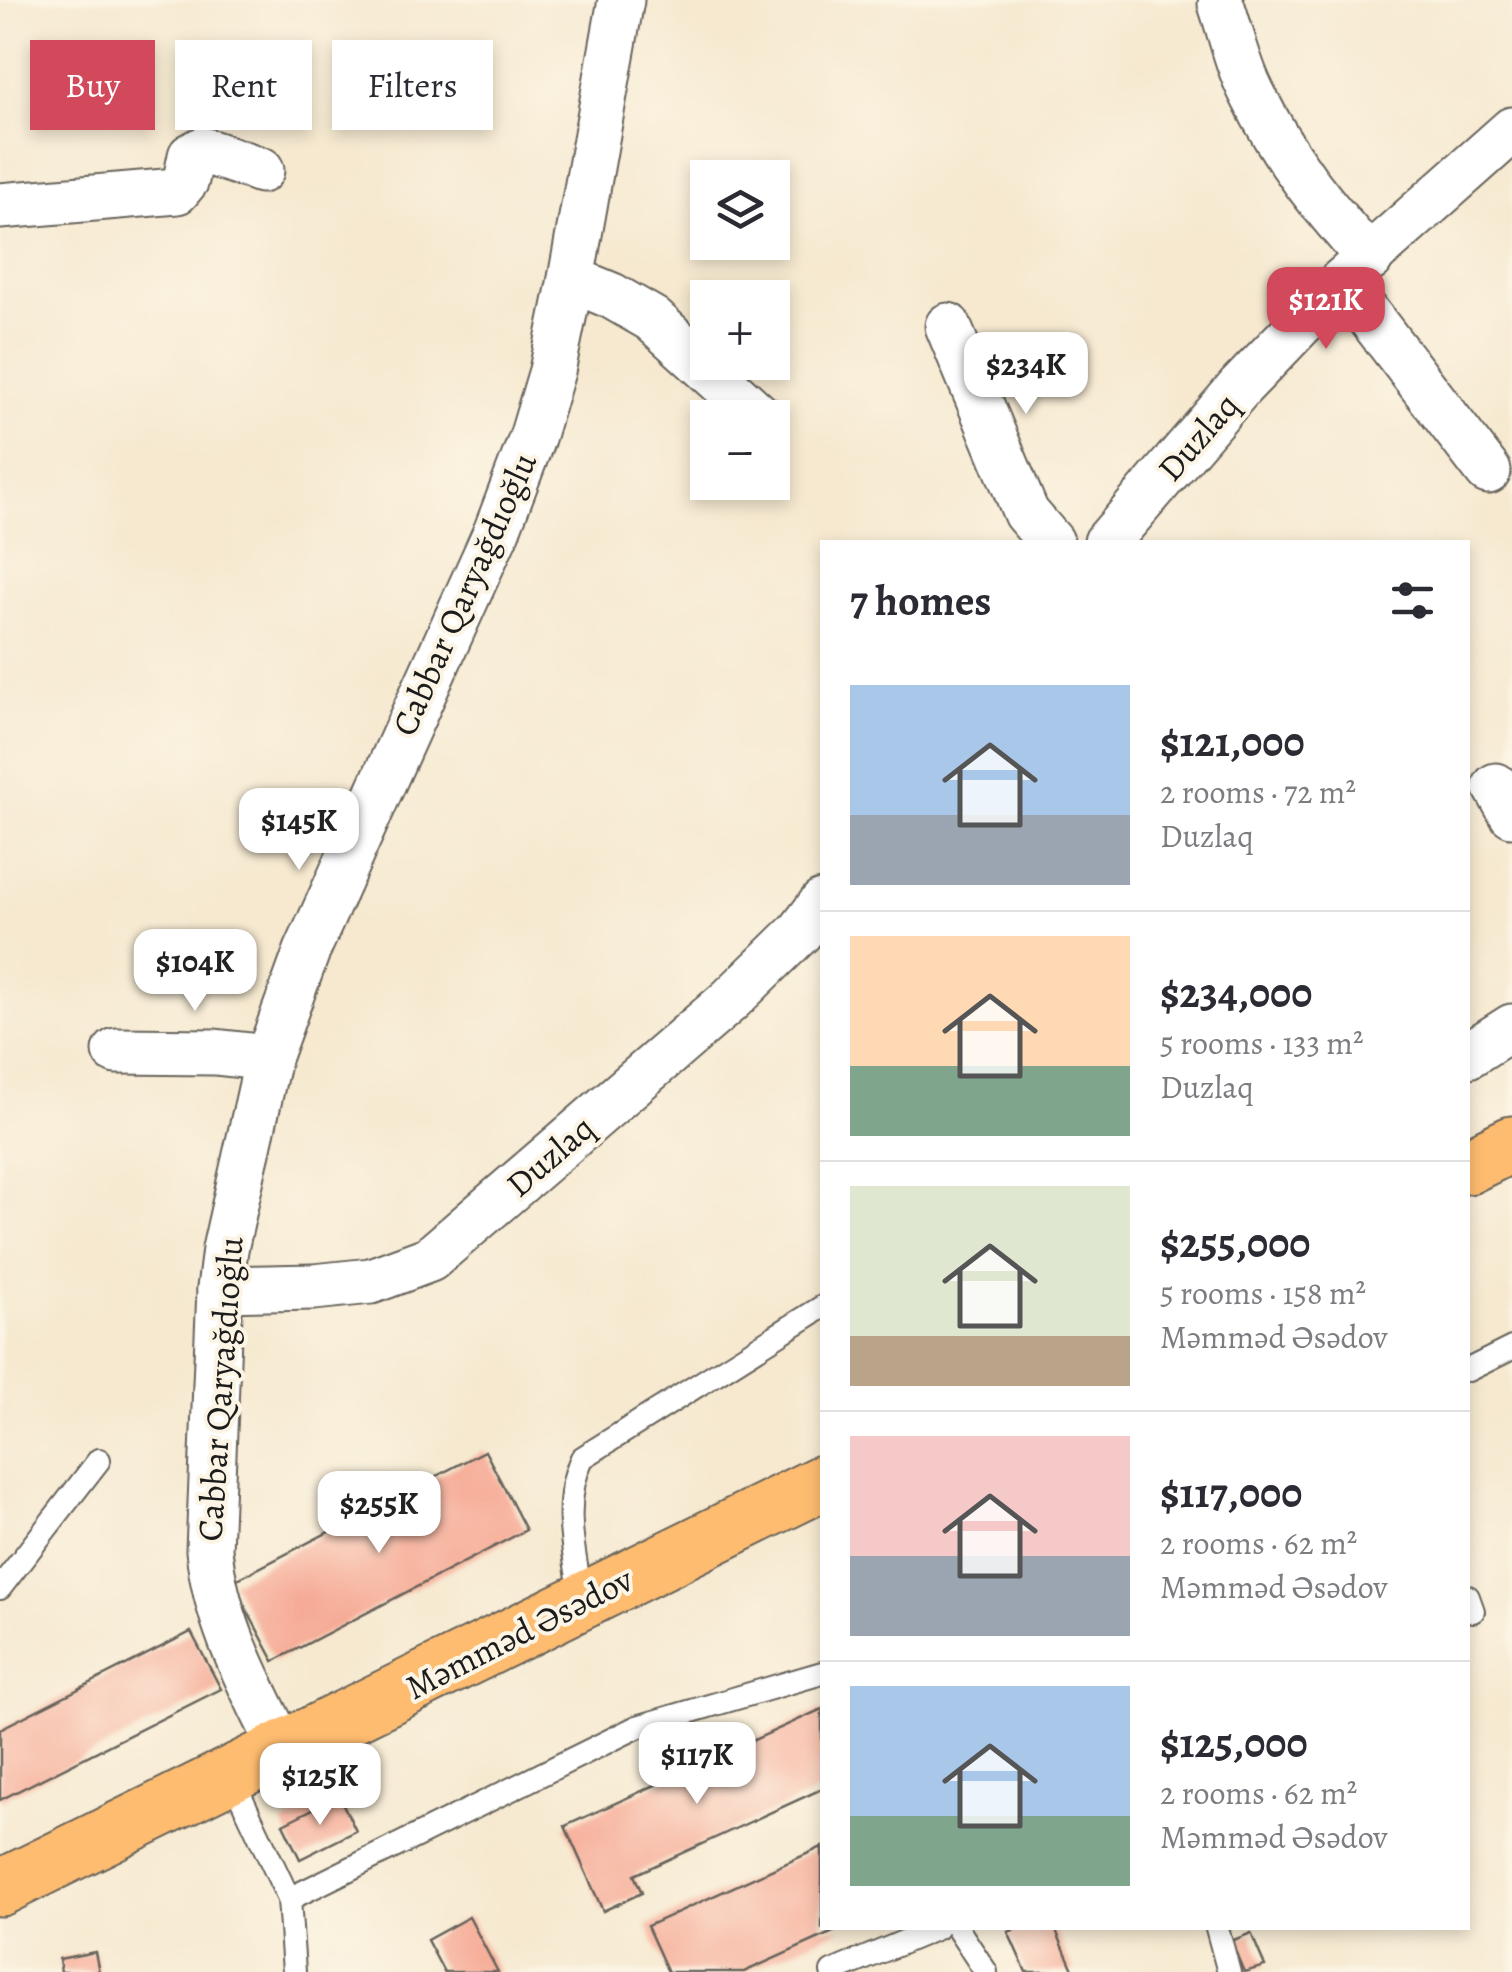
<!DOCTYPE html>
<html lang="en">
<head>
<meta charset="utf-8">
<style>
  body { margin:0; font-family:Alegreya,serif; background:#f2f2f3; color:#2b2b33; height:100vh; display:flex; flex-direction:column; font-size:38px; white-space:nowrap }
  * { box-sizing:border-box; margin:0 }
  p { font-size:32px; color:#7c7c81 }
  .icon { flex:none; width:55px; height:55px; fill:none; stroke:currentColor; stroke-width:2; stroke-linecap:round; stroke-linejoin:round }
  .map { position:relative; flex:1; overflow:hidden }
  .sheet { position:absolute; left:820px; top:540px; width:650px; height:1390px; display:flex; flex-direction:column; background:#fff; border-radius:0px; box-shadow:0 5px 15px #0003 }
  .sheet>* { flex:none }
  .banner { position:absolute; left:30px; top:40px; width:640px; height:90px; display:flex; gap:20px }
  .fabs { position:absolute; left:690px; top:160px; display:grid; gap:20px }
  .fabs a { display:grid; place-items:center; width:100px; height:100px; border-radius:0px; background:#fff; box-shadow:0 5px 15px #0003; font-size:50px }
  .price { position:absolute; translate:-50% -85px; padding:0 22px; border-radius:20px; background:#fff; color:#222; font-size:32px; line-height:65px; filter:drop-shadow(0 2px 5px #0008) }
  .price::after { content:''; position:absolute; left:50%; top:60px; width:30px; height:22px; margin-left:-15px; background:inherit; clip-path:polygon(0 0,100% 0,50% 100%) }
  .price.on { background:#d1495b; color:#fff }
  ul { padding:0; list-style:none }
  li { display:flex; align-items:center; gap:30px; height:250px; padding:0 30px }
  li+li { border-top:2px solid #e1e1e2 }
  li span { display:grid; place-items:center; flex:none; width:280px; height:200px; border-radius:0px; color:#555 }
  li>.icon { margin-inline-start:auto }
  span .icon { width:120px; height:120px; fill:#fffc; stroke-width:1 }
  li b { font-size:42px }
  h2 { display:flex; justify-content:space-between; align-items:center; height:120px; padding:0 30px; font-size:42px }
  .chip { padding:0 35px; border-radius:0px; background:#fff; box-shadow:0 5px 15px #0003; font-size:35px; line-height:90px }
  .chip.on { background:#d1495b; color:#fff }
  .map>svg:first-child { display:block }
  .building { fill:#f6ab96 }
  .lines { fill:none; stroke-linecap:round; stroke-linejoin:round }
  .service-casing { stroke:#68645b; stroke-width:26 }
  .minor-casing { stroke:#68645b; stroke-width:49 }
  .primary-casing { stroke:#68645b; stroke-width:59 }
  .service { stroke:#fff; stroke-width:22 }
  .minor { stroke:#fff; stroke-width:45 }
  .primary { stroke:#febc70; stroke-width:55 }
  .labels { text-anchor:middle; stroke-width:8; stroke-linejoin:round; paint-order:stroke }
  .street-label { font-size:35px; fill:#1c1c1c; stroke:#fcf5e5 }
</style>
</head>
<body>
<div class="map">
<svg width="1512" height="1972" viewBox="0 0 1512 1972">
  <rect width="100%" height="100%" fill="#fcf5e5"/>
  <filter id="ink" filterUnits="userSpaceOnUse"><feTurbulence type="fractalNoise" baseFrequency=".01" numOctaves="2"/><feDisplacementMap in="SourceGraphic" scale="20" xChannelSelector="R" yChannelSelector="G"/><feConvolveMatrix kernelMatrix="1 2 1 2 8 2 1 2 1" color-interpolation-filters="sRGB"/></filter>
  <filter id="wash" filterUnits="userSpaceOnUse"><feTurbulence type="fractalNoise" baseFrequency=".0048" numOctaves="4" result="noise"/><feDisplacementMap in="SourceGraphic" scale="40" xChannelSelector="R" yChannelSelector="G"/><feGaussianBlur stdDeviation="2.25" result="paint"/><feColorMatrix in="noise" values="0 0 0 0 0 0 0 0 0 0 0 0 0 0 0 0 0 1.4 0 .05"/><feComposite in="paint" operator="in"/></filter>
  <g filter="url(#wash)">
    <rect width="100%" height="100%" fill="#f6e9d0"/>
    <g id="blocks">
      <g class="building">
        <path d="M 485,1451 L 526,1530 L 274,1661 L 232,1582 Z"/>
        <path d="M 191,1632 L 221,1689 L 0,1800 L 0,1729 Z"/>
        <path d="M 822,1709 L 822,1789 L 634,1875 L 642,1893 L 603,1911 L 565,1826 Z"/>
        <path d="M 339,1796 L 356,1831 L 300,1859 L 283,1824 Z"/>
        <path d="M 822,1847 L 822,1928 L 842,1928 L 744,1972 L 668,1972 L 647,1926 Z"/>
        <path d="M 469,1917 L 498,1972 L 444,1972 L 427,1940 Z"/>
        <path d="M 1018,1928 L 1055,1928 L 1074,1972 L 1026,1972 L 1008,1932 Z"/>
        <path d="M 1251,1933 L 1265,1966 L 1244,1972 L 1231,1941 Z"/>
        <path d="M 95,1952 L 99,1972 L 61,1972 L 59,1959 Z"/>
      </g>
    </g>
  </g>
  <g filter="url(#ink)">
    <use href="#blocks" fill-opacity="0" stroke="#68645b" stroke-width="2.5"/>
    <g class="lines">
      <g class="service-casing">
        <g id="service">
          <path d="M 1468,1370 L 1512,1348"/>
          <path d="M 0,1588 L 99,1460"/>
          <path d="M 1468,1597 L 1473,1611"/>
          <path d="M 582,1600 C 574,1552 561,1504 582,1458 L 822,1307"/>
          <path d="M 231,1776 L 289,1899 L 294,1972"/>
          <path d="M 289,1899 L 637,1727 L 822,1673"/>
          <path d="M 957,1928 L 986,1972"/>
          <path d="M 1217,1928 L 1229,1972"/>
          <path d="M 832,1972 L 937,1928"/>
        </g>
      </g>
      <g class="minor-casing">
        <g id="minor">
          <path d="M 1221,4 C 1231,33 1238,66 1252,93 C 1284,159 1322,205 1370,259"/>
          <path d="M 0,206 L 177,191 L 186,180 L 191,156 L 202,150 L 261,170"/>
          <path d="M 571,279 L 612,296 L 652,319 L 761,418"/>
          <path d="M 1342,281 L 1488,471"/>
          <path d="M 948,326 L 1026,513 L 1051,542"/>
          <path d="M 1107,542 L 1241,386 L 1342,281 L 1512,130"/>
          <path d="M 1496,786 L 1512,814"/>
          <path d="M 116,1051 L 215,1052 L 268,1058"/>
          <path d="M 1468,1055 L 1512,1027"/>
          <path d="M 220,1289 L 314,1287 L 371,1281 L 430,1259 L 729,1001 L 800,932 L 822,903"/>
          <path d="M 283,1751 C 251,1685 216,1624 209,1550 L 220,1289 L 225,1249 L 268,1058 L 307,951 L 497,530 L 532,438 L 552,371 L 571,279 L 621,0"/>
        </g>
      </g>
      <g class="primary-casing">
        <g id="primary">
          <path d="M 1468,1166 L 1512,1144"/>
          <path d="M 0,1888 L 822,1483"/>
        </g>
      </g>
      <use href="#service" class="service"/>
      <use href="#minor" class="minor"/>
      <use href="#primary" class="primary"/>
    </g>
  </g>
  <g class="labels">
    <g class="street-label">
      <text transform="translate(1198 437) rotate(-49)" y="12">Duzlaq</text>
      <text transform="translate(464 594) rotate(-66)" y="12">Cabbar Qaryağdıoğlu</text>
      <text transform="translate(550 1156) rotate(-41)" y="12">Duzlaq</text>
      <text transform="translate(220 1389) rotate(-86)" y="12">Cabbar Qaryağdıoğlu</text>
      <text transform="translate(519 1633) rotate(-27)" y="12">Məmməd Əsədov</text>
    </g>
  </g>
</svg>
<div class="fabs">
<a><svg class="icon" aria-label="layers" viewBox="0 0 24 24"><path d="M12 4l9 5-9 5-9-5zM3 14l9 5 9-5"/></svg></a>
<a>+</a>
<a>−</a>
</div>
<b class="price on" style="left:1326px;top:352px">$121K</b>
<b class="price" style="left:1026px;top:417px">$234K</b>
<b class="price" style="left:299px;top:873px">$145K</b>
<b class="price" style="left:195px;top:1014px">$104K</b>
<b class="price" style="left:379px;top:1556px">$255K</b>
<b class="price" style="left:697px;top:1807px">$117K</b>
<b class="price" style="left:320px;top:1828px">$125K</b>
<div class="banner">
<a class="chip on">Buy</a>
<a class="chip">Rent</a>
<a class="chip">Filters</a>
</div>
<section class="sheet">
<h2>7 homes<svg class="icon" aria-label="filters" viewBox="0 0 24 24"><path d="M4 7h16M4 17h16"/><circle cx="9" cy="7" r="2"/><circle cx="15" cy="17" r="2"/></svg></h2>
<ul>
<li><span style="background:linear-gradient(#a9c7e8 65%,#9aa5b1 0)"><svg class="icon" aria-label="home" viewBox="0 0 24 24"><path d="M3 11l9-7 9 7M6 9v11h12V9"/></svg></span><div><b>$121,000</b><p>2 rooms · 72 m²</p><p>Duzlaq</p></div></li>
<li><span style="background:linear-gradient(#ffd9b3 65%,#7fa58c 0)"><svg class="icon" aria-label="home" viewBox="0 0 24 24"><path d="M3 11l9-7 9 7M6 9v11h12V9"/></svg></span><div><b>$234,000</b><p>5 rooms · 133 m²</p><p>Duzlaq</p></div></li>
<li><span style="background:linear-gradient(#dfe7d0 75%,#b9a48a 0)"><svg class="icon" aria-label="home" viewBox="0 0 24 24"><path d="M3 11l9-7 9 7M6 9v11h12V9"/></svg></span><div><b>$255,000</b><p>5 rooms · 158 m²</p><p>Məmməd Əsədov</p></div></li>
<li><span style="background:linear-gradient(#f6c9c9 60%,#9aa5b1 0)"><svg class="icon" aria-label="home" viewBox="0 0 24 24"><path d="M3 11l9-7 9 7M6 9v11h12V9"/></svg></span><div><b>$117,000</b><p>2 rooms · 62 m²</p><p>Məmməd Əsədov</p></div></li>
<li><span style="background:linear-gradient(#a9c7e8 65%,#7fa58c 0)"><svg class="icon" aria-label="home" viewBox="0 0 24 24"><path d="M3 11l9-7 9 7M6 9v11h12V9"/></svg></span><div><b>$125,000</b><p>2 rooms · 62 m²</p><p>Məmməd Əsədov</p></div></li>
</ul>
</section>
</div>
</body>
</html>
